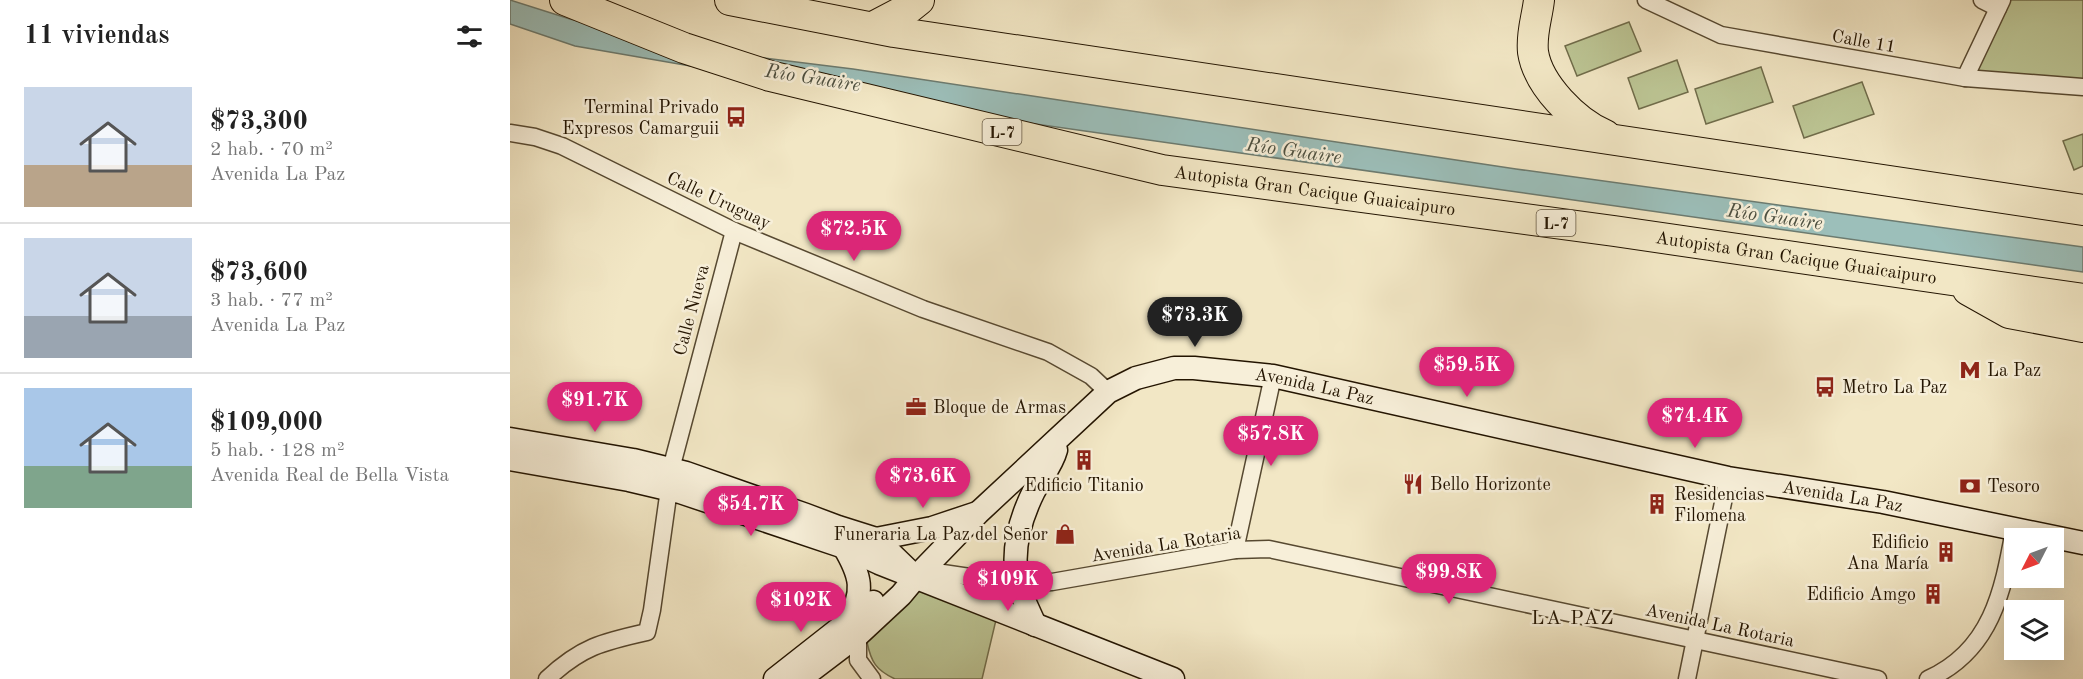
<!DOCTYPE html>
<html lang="es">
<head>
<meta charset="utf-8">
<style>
  body { margin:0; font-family:"Old Standard TT",serif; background:#f6f6f6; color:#222; height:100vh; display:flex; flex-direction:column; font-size:22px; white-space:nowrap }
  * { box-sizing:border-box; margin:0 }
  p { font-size:20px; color:#767676 }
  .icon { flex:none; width:33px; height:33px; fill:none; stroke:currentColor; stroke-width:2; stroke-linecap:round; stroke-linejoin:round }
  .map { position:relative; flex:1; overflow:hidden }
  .sheet { display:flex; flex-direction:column; background:#fff; width:510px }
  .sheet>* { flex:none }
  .needle { width:39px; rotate:228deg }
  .controls { position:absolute; left:1494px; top:528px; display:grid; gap:12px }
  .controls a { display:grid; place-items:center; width:60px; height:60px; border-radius:0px; background:#fff; box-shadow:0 6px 24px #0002; font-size:30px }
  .price { position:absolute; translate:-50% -51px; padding:0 14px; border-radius:21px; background:#db2777; color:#fff; font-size:20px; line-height:39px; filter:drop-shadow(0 2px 3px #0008) }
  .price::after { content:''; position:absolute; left:50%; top:36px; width:18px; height:14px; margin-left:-9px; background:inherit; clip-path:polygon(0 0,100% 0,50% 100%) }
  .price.current { background:#222; color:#fff }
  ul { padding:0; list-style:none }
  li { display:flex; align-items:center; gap:18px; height:150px; padding:0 24px }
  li+li { border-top:2px solid #e0e0e0 }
  li span { display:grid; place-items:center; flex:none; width:168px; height:120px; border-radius:0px; color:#555 }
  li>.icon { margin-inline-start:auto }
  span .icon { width:72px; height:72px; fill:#fffc; stroke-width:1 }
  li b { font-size:26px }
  h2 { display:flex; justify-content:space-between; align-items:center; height:72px; padding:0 24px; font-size:26px }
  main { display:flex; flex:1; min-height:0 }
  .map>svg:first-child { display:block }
  .green { fill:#bcc594; stroke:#706c4a; stroke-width:1.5 }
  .water { fill:#9cbfba; stroke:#6c7b70; stroke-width:1.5 }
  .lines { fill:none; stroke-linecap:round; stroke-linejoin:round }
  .minor-casing { stroke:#574931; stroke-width:19 }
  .secondary-casing { stroke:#231400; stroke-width:25 }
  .motorway-casing { stroke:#231400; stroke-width:32 }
  .minor { stroke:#f7efd9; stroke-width:16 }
  .secondary { stroke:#f7efd9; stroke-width:22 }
  .motorway { stroke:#f2e7c5; stroke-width:30 }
  .labels { text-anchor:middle; stroke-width:5; stroke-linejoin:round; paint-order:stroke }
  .shield { fill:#f7efd9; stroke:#635641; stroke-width:1.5 }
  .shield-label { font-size:16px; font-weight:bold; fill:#231400 }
  .street-label { font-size:18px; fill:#231400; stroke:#f7efd9 }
  .poi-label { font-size:18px; fill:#231400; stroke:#f7efd9; text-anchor:start }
  .water-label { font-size:20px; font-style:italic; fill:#4d5041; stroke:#f7efd9 }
  .neighbourhood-label { font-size:20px; letter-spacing:1.5px; fill:#231400; stroke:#f7efd9 }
</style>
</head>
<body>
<main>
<section class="sheet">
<h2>11 viviendas<svg class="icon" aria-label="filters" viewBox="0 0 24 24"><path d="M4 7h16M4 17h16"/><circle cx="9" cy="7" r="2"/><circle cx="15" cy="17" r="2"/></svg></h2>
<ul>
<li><span style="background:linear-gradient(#c9d6e8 65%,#b9a48a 0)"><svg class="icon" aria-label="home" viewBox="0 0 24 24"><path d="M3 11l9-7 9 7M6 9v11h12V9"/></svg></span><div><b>$73,300</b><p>2 hab. · 70 m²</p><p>Avenida La Paz</p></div></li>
<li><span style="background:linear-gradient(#c9d6e8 65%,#9aa5b1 0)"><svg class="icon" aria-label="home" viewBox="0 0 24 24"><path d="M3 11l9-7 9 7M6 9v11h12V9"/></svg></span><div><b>$73,600</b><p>3 hab. · 77 m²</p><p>Avenida La Paz</p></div></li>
<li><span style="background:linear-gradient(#a9c7e8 65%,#7fa58c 0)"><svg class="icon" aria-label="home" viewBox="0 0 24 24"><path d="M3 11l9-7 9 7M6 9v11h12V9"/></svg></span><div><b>$109,000</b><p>5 hab. · 128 m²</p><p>Avenida Real de Bella Vista</p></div></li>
</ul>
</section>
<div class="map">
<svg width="1573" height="679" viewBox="0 0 1573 679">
  <rect width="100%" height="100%" fill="#f2e7c5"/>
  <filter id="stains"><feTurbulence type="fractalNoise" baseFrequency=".00333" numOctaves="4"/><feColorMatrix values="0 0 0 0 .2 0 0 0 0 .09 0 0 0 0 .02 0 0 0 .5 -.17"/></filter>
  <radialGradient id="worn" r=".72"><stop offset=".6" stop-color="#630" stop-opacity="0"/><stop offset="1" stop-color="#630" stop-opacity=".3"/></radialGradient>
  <g class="green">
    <path d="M 1493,0 L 1573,0 L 1573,82 L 1458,74 Z"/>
    <path d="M 1119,22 L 1131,51 L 1067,76 L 1055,46 Z"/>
    <path d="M 1167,60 L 1178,92 L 1129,109 L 1118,78 Z"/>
    <path d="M 1251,67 L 1263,102 L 1196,124 L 1185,89 Z"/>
    <path d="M 1352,82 L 1364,114 L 1294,138 L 1283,106 Z"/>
    <path d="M 1573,134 L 1573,166 L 1564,170 L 1553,141 Z"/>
    <path d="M 417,576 L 490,603 L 472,679 L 385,679 C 366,670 361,662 357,642 Z"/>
  </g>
  <path class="water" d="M 0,0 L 60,19 L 174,48 L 343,69 L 1006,169 L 1573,247 L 1573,272 L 469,116 L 65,46 L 0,24 Z"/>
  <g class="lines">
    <g class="minor-casing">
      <g id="minor">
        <path d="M 1136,0 L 1211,35 L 1455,78 L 1573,87"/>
        <path d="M 1472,0 L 1488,8"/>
        <path d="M 1455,78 L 1492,0"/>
        <path d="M 0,133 L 25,137 L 52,146 L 224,231 L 413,309 L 538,352 L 581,376 L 598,392"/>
        <path d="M 161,469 L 224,231"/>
        <path d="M 725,550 L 763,376"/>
        <path d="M 406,577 L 426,572 L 508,584 L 542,582 L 725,550 L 759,549 L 1368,679"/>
        <path d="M 348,635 L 348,660 L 362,679"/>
        <path d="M 37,679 C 71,647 92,642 137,632 L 142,610 L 159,489"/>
        <path d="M 1177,679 L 1218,478"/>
        <path d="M 1418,679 C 1481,651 1493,592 1504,530"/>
      </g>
    </g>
    <g class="secondary-casing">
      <g id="secondary">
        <path d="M 0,439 L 123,460 L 176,473 L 296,515 L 328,527 L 366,539 L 398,570"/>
        <path d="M 0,459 L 119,480 L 170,492 L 334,547 L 369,563 L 663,679"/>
        <path d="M 366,539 L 422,528 L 467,513"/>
        <path d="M 334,547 C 351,576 355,591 338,622"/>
        <path d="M 525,625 C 519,611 511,596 508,582 C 501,551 510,519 524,491 C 531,478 542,465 546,450"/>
        <path d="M 265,679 L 363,602"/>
        <path id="s1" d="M 290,679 L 348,635 L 391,595 L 406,577 L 468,513 L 598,392 L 626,378 L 664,368 L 684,368 L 763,376 L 1218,478 L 1373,502 L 1573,543"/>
      </g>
    </g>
    <g class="motorway-casing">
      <g id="motorway">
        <path id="s2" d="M 55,0 L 174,48 L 260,76 L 652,170 L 1104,231 L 1573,299"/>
        <path d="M 220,0 L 384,32 L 1573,210"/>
        <path d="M 1029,0 C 1027,18 1021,33 1023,52 C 1028,85 1065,122 1095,135"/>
        <path d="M 363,27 L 399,8 L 409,0"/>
        <path d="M 1458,290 L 1499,313 L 1573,327"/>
      </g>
    </g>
    <use href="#minor" class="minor"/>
    <use href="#secondary" class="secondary"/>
    <use href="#motorway" class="motorway"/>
  </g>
  <defs>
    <g id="bus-bare" transform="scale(1.62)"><path d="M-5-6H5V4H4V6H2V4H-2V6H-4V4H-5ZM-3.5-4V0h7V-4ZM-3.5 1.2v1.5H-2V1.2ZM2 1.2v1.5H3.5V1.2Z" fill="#8f2418" stroke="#f7efd9" stroke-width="2.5" paint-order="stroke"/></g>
    <g id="metro-bare" transform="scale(1.62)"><path d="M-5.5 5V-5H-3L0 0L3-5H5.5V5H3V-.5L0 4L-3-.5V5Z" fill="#8f2418" stroke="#f7efd9" stroke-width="2.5" paint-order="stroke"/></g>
    <g id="office-bare" transform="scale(1.62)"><path d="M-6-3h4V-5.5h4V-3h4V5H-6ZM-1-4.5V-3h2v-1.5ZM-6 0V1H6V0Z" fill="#8f2418" stroke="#f7efd9" stroke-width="2.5" paint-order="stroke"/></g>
    <g id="building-bare" transform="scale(1.62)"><path d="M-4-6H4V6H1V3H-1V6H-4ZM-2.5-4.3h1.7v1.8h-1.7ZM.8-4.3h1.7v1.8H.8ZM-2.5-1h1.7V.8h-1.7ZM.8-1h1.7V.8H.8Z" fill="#8f2418" stroke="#f7efd9" stroke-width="2.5" paint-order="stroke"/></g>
    <g id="restaurant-bare" transform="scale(1.62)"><path d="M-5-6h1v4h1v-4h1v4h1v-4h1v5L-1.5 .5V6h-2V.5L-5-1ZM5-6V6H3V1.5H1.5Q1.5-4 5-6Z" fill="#8f2418" stroke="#f7efd9" stroke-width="2.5" paint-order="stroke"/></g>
    <g id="bank-bare" transform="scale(1.62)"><path d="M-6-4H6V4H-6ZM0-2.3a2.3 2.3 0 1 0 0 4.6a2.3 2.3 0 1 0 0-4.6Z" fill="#8f2418" stroke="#f7efd9" stroke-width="2.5" paint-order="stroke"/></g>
    <g id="shop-bare" transform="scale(1.62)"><path d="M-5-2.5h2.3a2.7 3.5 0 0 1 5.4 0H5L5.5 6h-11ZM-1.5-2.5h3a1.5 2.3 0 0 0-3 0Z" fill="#8f2418" stroke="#f7efd9" stroke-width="2.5" paint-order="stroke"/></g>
  </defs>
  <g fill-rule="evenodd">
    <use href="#bus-bare" x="226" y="117"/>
    <use href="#metro-bare" x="1460" y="370"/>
    <use href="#bus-bare" x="1315" y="387"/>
    <use href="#office-bare" x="406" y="407"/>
    <use href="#building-bare" x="574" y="460"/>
    <use href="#restaurant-bare" x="903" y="484"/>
    <use href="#bank-bare" x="1460" y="486"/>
    <use href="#building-bare" x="1147" y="504"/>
    <use href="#shop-bare" x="555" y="534"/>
    <use href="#building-bare" x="1436" y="552"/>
    <use href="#building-bare" x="1423" y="594"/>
  </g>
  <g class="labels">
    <g class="shield">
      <rect x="472.5" y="119" width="39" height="26" rx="4.5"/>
      <rect x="1026.5" y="210" width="39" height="26" rx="4.5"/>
    </g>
    <g class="shield-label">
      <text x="492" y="138">L-7</text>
      <text x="1046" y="229">L-7</text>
    </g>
    <g class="street-label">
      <text transform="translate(1354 41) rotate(10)" y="6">Calle 11</text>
      <text dy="6" stroke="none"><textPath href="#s2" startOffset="776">Autopista Gran Cacique Guaicaipuro</textPath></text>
      <text transform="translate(209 200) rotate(25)" y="6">Calle Uruguay</text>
      <text dy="6" stroke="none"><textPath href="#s2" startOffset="1262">Autopista Gran Cacique Guaicaipuro</textPath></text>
      <text transform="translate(181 310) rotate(-75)" y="6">Calle Nueva</text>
      <text dy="6" stroke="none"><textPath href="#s1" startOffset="634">Avenida La Paz</textPath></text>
      <text dy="6" stroke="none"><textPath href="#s1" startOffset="1174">Avenida La Paz</textPath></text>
      <text transform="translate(656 544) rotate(-9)" y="6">Avenida La Rotaria</text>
      <text transform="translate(1210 625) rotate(12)" y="6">Avenida La Rotaria</text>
    </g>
    <g class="poi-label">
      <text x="209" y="113" text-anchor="end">Terminal Privado<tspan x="209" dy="21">Expresos Camarguii</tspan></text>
      <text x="1477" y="376">La Paz</text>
      <text x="1332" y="393">Metro La Paz</text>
      <text x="423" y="413">Bloque de Armas</text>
      <text x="920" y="490">Bello Horizonte</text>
      <text x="574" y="491" text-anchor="middle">Edificio Titanio</text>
      <text x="1477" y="492">Tesoro</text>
      <text x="1164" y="500">Residencias<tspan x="1164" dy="21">Filomena</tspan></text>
      <text x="538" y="540" text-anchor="end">Funeraria La Paz del Señor</text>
      <text x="1419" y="548" text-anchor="end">Edificio<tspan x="1419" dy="21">Ana María</tspan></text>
      <text x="1406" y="600" text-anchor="end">Edificio Amgo</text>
    </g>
    <g class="water-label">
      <text transform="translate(303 77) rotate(9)" y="7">Río Guaire</text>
      <text transform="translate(784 150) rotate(8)" y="7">Río Guaire</text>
      <text transform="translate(1265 216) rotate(8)" y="7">Río Guaire</text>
    </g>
    <g class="neighbourhood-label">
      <text x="1063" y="624">LA PAZ</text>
    </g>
  </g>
  <rect width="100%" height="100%" filter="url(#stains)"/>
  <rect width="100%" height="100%" fill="url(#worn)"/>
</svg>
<div class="controls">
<a><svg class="needle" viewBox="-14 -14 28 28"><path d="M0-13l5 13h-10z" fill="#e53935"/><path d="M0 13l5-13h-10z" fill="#767676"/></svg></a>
<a><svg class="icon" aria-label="layers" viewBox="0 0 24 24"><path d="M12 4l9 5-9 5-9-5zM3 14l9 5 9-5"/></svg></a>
</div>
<b class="price" style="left:344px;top:262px">$72.5K</b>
<b class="price current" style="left:685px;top:348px">$73.3K</b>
<b class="price" style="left:957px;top:398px">$59.5K</b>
<b class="price" style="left:85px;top:433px">$91.7K</b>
<b class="price" style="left:1185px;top:449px">$74.4K</b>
<b class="price" style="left:761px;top:467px">$57.8K</b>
<b class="price" style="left:413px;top:509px">$73.6K</b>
<b class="price" style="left:241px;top:537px">$54.7K</b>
<b class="price" style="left:939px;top:605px">$99.8K</b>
<b class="price" style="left:498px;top:612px">$109K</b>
<b class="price" style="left:291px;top:633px">$102K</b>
</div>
</main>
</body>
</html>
